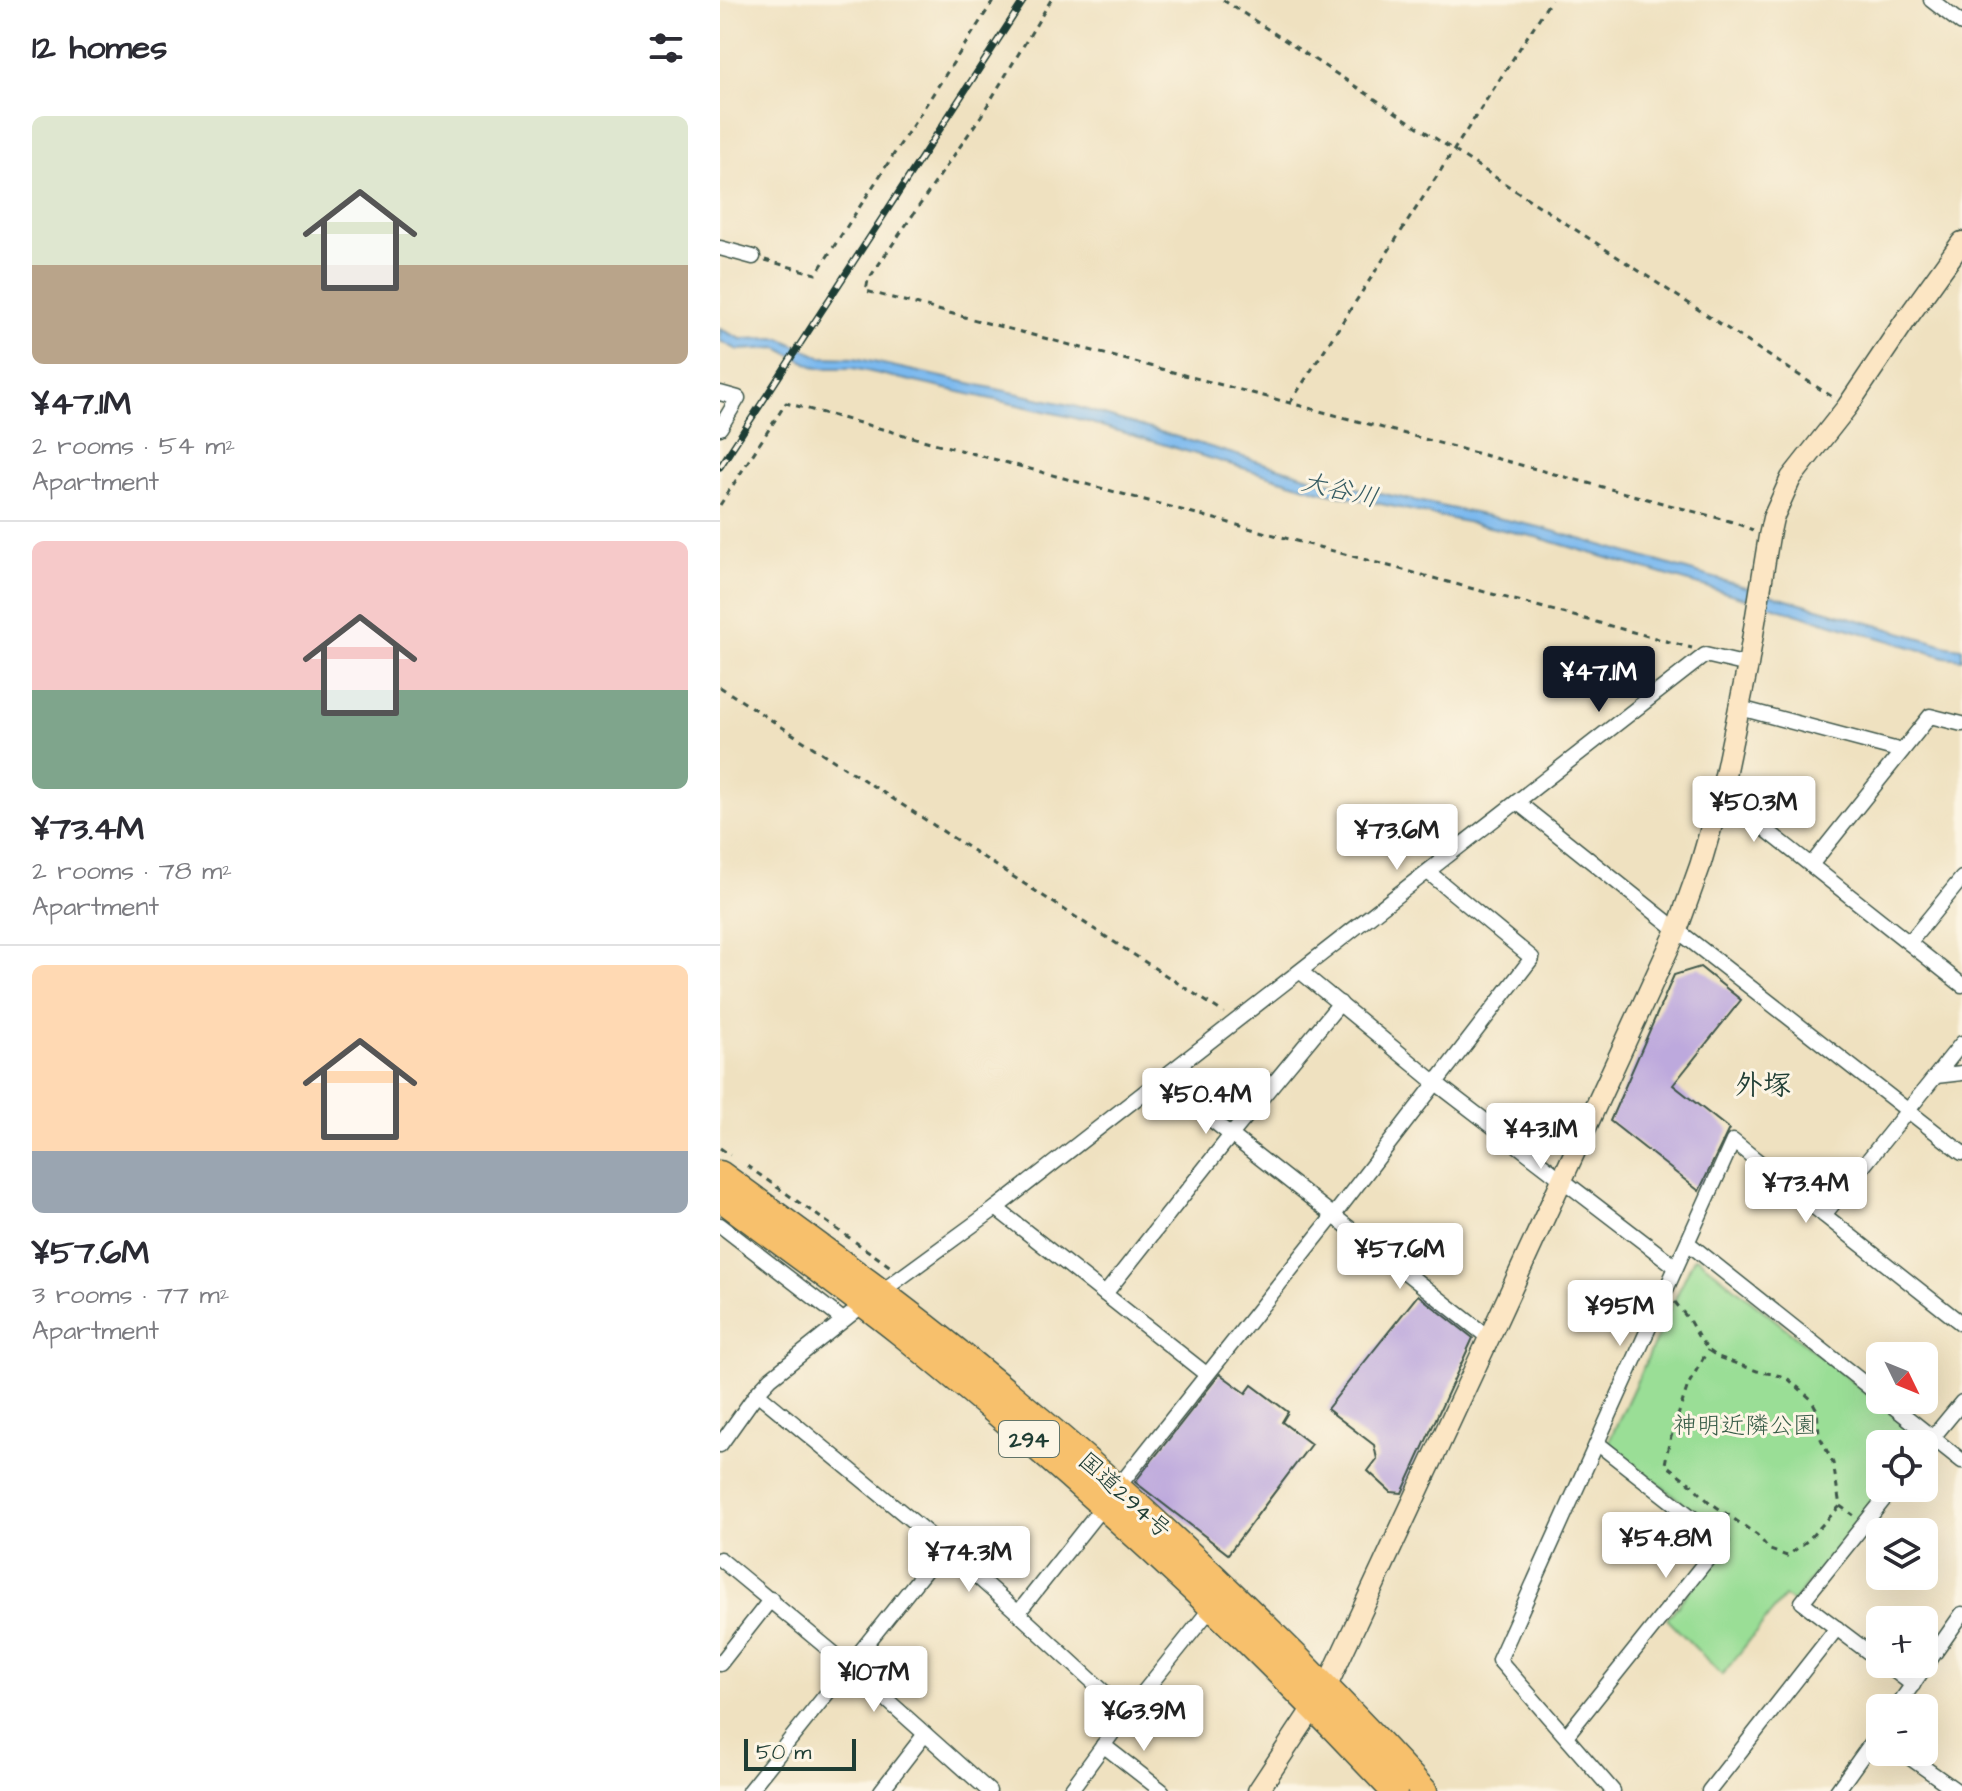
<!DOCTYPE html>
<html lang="en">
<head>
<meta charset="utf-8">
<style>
  body { margin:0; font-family:"Architects Daughter","Klee One",sans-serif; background:#f2f2f3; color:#2b2b33; height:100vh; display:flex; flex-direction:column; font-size:30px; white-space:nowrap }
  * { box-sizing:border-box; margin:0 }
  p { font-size:26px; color:#7c7c81 }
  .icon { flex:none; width:44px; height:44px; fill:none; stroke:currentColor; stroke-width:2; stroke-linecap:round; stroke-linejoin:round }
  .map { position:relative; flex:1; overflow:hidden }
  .details { display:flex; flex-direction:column; background:#fff; width:720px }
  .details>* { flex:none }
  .needle { width:52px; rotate:133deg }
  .buttons { position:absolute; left:1146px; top:1342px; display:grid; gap:16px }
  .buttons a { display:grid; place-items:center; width:72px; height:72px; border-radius:12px; background:#fff; box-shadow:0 8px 32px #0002; font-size:40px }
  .scale { position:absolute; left:24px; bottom:20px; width:112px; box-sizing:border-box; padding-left:8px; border:4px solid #1f3d34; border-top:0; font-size:22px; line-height:28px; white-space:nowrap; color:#1f3d34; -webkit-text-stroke:6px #fcf5e5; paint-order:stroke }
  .price { position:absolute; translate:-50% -68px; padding:0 18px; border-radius:8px; background:#fff; color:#222; font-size:26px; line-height:52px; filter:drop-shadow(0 2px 4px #0008) }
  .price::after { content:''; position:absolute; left:50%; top:48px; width:24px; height:18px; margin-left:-12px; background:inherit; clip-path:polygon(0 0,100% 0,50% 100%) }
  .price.current { background:#111827; color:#fff }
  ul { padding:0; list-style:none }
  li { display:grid; align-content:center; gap:16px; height:424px; padding:0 32px }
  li+li { border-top:2px solid #e1e1e2 }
  li span { display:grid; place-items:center; height:248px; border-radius:12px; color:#555 }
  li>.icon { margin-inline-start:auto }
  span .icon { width:144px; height:144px; fill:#fffc; stroke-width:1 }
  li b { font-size:34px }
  h2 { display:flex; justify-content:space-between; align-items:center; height:96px; padding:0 32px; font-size:34px }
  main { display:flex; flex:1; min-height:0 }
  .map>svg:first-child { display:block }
  .green { fill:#9ade96; stroke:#5c8e65; stroke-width:2 }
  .water { fill:#7cb9ef; stroke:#4e7b92; stroke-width:2 }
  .building { fill:#bda9dd }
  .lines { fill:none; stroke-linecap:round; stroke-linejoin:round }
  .street-casing { stroke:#3e5649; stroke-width:17 }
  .secondary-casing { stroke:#3e5649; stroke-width:23 }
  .highway-casing { stroke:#3e5649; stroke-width:29 }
  .path { stroke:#3e5649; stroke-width:3; stroke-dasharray:6 6; stroke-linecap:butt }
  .street { stroke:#fff; stroke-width:14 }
  .secondary { stroke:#fce6c4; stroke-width:20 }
  .highway { stroke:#f7c06c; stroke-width:26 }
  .rail-casing { stroke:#1f3d34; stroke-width:7 }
  .rail { stroke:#fcf5e5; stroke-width:4; stroke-dasharray:12; stroke-linecap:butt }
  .labels { text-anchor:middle; stroke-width:6; stroke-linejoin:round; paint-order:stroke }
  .shield { fill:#fcf5e5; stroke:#617469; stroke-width:2 }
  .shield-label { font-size:22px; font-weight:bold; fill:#1f3d34 }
  .park-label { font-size:24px; fill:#385d48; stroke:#fcf5e5 }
  .street-label { font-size:24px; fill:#1f3d34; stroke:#fcf5e5 }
  .water-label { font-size:26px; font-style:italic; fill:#365c63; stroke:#fcf5e5 }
  .quarter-label { font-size:28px; font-weight:bold; fill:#1f3d34; stroke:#fcf5e5 }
</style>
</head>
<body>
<main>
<section class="details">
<h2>12 homes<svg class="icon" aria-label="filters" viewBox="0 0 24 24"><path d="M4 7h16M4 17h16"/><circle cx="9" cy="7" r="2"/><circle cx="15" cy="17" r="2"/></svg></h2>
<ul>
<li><span style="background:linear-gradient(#dfe7d0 60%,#b9a48a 0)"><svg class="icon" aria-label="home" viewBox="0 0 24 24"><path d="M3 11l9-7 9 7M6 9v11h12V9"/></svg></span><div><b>¥47.1M</b><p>2 rooms · 54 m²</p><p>Apartment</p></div></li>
<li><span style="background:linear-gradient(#f6c9c9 60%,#7fa58c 0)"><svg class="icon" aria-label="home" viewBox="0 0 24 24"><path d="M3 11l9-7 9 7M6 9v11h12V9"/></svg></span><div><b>¥73.4M</b><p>2 rooms · 78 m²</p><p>Apartment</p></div></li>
<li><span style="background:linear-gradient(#ffd9b3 75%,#9aa5b1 0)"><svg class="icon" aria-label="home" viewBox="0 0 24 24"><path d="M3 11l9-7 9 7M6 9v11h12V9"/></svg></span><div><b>¥57.6M</b><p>3 rooms · 77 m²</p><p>Apartment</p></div></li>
</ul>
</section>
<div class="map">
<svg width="1242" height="1791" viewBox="0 0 1242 1791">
  <rect width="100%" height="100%" fill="#fcf5e5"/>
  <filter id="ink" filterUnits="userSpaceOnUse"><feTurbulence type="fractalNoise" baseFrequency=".0125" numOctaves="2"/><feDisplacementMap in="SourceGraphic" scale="16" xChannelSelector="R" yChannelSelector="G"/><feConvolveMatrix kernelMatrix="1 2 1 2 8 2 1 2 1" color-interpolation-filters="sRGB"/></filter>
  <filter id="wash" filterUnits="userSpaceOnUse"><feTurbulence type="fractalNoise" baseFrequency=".006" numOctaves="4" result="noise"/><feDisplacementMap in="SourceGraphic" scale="32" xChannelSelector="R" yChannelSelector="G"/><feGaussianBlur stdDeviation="1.8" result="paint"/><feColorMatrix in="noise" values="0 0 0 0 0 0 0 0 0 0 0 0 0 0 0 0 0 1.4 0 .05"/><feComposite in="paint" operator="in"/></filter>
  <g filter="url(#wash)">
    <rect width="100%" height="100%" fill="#efe1c0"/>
    <path class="green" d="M 974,1258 L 978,1258 L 1199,1435 L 1198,1444 L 1160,1444 L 1160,1488 L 1164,1488 L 1073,1602 L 1064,1597 L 1002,1675 L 947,1619 L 1009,1540 L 894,1448 L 889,1441 Z"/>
    <path class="water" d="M 0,329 L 21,339 L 60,338 L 101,357 L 135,358 L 354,406 L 603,481 L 819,527 L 1228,646 L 1242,648 L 1242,659 L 1225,657 L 816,537 L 600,491 L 351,417 L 133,368 L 97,368 L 58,348 L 18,350 L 0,341 Z"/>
    <g id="blocks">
      <g class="building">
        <path d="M 980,967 L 1021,1000 L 953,1085 L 1009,1129 L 979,1191 L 890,1121 L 954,975 Z"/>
        <path d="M 698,1295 L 753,1338 L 682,1493 L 671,1492 L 648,1471 L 657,1459 L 654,1445 L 607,1409 Z"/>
        <path d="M 500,1374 L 526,1393 L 532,1385 L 568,1412 L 562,1422 L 591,1444 L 508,1554 L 415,1482 Z"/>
      </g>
    </g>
  </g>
  <g filter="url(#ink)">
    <use href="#blocks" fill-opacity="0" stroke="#3e5649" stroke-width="2"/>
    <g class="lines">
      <g class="street-casing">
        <g id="street">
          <path d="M 1211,0 L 1242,24"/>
          <path d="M 0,248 L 33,257"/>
          <path d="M 0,393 L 18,398 L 0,428"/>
          <path d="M 1020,708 L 1182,751"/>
          <path d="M 1001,794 L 1242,985"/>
          <path d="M 797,802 L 957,930 L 1242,1153"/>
          <path d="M 1091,865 L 1210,716 L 1242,724"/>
          <path d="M 1189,943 L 1242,878"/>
          <path d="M 581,972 L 716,1083 L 956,1267"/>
          <path d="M 1216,1076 L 1242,1073"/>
          <path d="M 441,1080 L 769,1338"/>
          <path d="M 276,1208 L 486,1374"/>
          <path d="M 1104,1215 L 1242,1324"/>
          <path d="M 0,1225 L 123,1320"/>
          <path d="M 968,1243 L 1160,1396"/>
          <path d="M 161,1292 L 276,1208 L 985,655 L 1028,665"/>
          <path d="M 385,1294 L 511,1135 L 620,1003"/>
          <path d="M 37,1393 L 224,1547 L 298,1613 L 407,1713"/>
          <path d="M 1165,1400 L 1242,1461"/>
          <path d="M 0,1445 L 37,1393 L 51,1378 L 144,1304"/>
          <path d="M 1204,1448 L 1242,1402"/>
          <path d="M 0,1559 L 129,1666 L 269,1791"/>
          <path d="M 298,1613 L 614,1215 L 812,958 L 708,872"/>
          <path d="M 1160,1661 L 1082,1602 L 1173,1488"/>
          <path d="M 0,1664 L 51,1599"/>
          <path d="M 1165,1664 L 1193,1685"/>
          <path d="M 1176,1708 L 1242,1614"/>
          <path d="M 846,1736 L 1002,1541 L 877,1443"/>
          <path d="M 383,1745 L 442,1791"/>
          <path d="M 1182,1752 L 1237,1791"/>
          <path d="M 29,1791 L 224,1547"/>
          <path d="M 161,1791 L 205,1734"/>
          <path d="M 350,1791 L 407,1713 L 492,1607"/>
          <path d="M 893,1791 L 779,1660 L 1013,1141 L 1104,1215 L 1242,1043"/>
          <path d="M 989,1791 L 1117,1628"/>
          <path d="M 1117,1791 L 1160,1731"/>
        </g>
      </g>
      <g class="secondary-casing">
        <path id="secondary" d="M 538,1791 L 606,1688 L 769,1338 L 957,930 L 980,866 L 1001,794 L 1028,665 L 1049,536 L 1053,518 L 1071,478 L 1127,407 L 1185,321 L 1242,242"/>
      </g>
      <g class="highway-casing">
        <g id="highway">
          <path d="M 0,1174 C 86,1237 173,1299 256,1367 C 416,1497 565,1640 704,1791"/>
          <path d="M 0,1197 C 61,1243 124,1287 184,1335 C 357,1476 522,1628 674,1791"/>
        </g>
      </g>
      <g class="path">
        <path d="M 331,0 L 261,116 L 148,280 L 146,291 L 570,403 L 1013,522 L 1033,530"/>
        <path d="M 503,0 L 1114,398"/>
        <path d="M 45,260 L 96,274 L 274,0"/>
        <path d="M 570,403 L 831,0"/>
        <path d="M 0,505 L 66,403 L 972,648"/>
        <path d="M 0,687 L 504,1013"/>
        <path d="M 0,1148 L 10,1155"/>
        <path d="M 27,1166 L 171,1267"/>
        <path d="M 955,1302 L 969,1320 L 978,1336 L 988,1350 L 998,1357 L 1037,1371 L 1066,1377 L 1091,1399 L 1097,1410 L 1099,1435 L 1113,1463 L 1120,1506 L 1087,1541 L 1067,1556 L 1050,1550 L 1037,1535 L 988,1501 L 971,1484 L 945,1464 L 949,1443 L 968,1385 L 988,1350"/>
        <path d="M 1120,1506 L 1133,1515"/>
      </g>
      <use href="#street" class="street"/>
      <use href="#secondary" class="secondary"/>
      <use href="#highway" class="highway"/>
      <g class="rail-casing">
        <path id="rail" d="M 0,467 L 304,0"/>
      </g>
      <use href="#rail" class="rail"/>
    </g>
  </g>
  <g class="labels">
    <rect class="shield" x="279" y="1421" width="60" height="36" rx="6"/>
    <g class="shield-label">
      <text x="309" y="1447">294</text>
    </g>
    <g class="park-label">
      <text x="1025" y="1433">神明近隣公園</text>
    </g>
    <g class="street-label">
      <text transform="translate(405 1495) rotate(42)" y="8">国道294号</text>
    </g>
    <g class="water-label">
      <text transform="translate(620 489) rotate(13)" y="9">大谷川</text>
    </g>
    <g class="quarter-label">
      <text x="1043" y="1094">外塚</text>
    </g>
  </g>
</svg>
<div class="buttons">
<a><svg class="needle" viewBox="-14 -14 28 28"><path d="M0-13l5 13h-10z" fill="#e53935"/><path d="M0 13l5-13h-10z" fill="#7c7c81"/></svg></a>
<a><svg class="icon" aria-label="locate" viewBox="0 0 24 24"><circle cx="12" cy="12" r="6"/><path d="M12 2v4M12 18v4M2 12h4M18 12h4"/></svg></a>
<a><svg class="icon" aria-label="layers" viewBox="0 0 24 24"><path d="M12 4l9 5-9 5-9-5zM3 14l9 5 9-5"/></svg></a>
<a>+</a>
<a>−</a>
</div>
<div class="scale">50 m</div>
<b class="price current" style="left:879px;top:714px">¥47.1M</b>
<b class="price" style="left:1034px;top:844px">¥50.3M</b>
<b class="price" style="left:677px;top:872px">¥73.6M</b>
<b class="price" style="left:486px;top:1136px">¥50.4M</b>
<b class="price" style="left:821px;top:1171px">¥43.1M</b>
<b class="price" style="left:1086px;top:1225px">¥73.4M</b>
<b class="price" style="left:680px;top:1291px">¥57.6M</b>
<b class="price" style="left:900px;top:1348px">¥95M</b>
<b class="price" style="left:946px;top:1580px">¥54.8M</b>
<b class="price" style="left:249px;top:1594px">¥74.3M</b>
<b class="price" style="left:154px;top:1714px">¥107M</b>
<b class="price" style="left:424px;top:1753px">¥63.9M</b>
</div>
</main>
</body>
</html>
